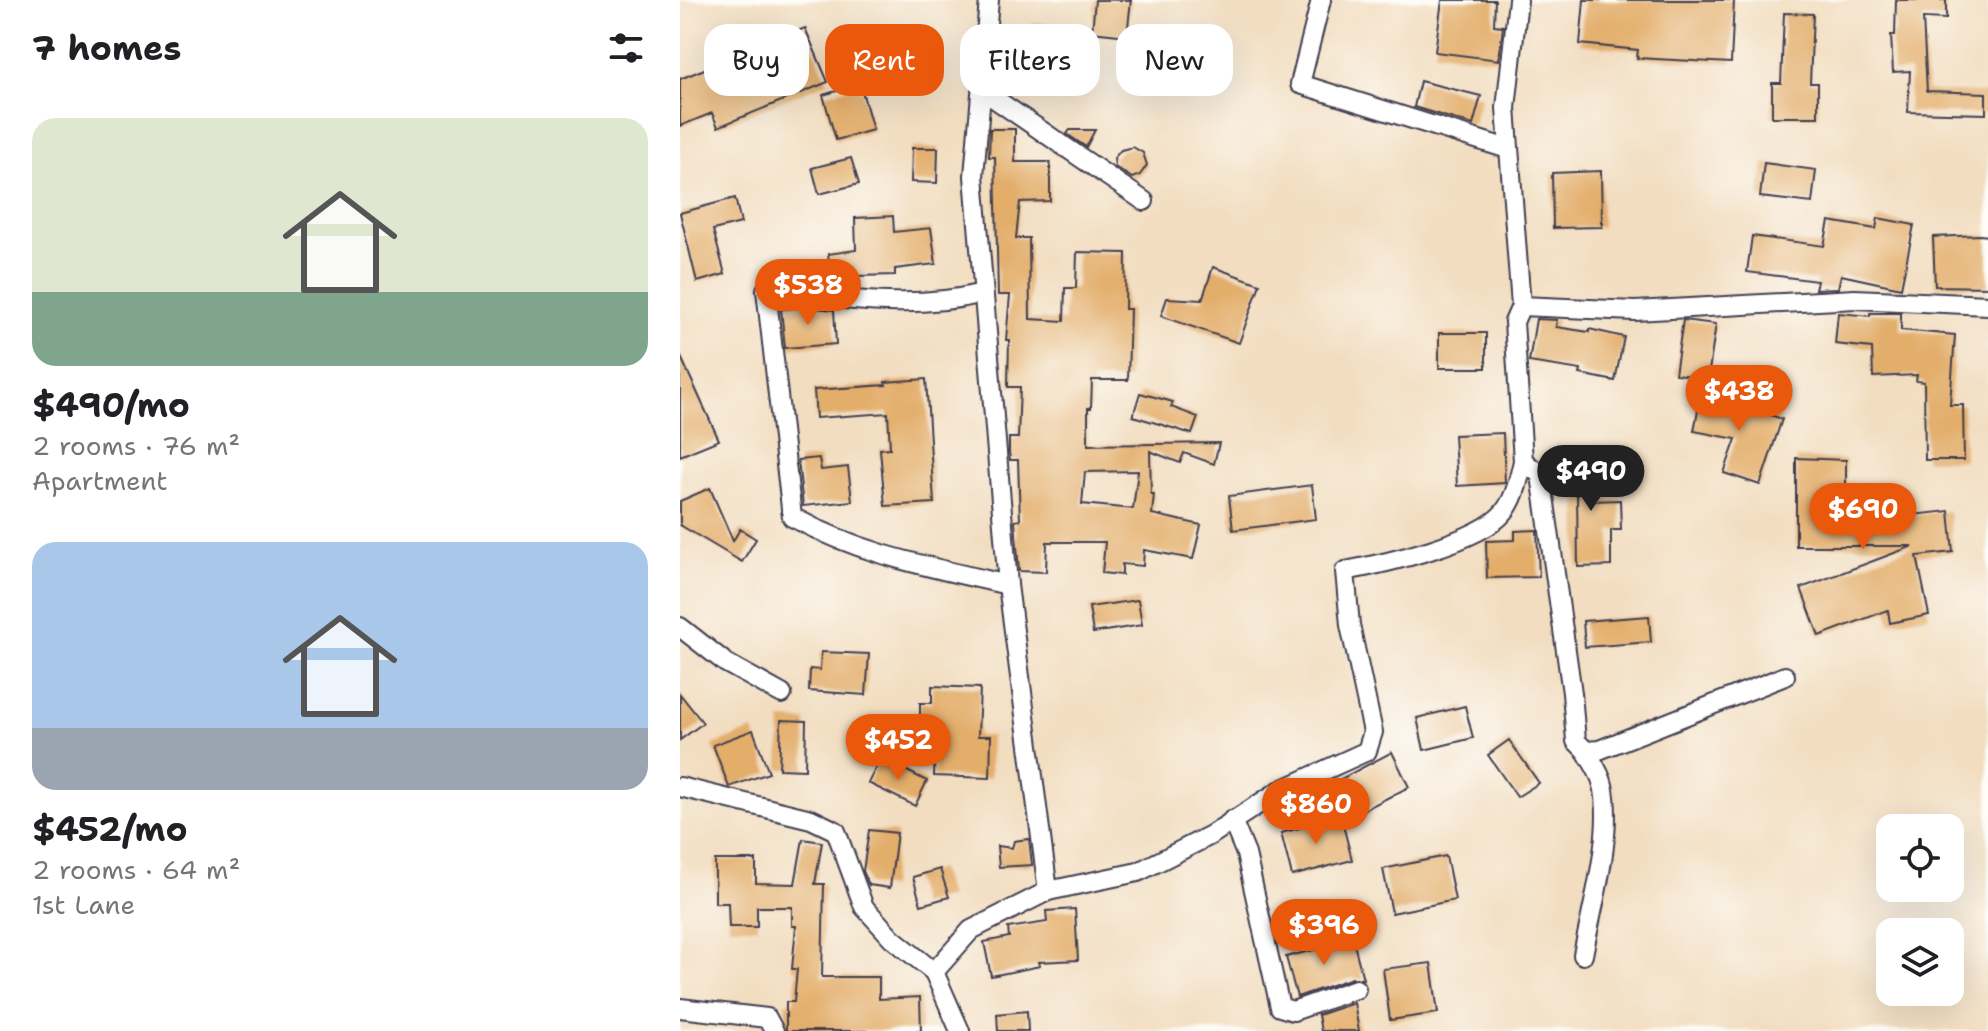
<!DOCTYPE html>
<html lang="en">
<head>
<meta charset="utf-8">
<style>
  body { margin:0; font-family:"Shantell Sans",sans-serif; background:#f2f2f2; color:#202124; height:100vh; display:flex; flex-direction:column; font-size:30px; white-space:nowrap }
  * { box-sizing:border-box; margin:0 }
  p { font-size:26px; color:#757577 }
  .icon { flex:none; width:44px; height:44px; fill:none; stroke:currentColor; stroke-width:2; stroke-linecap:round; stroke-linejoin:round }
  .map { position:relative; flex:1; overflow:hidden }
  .side { display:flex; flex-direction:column; background:#fff; width:680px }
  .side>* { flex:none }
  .hud { position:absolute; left:24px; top:24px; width:760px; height:72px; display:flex; gap:16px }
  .buttons { position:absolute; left:1196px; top:814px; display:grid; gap:16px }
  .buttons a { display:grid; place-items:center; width:88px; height:88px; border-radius:16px; background:#fff; box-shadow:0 8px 32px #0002; font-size:40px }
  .price { position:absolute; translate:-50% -68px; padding:0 18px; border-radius:28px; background:#ea580c; color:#fff; font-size:26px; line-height:52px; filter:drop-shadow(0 2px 4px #0008) }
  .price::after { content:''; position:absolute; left:50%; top:48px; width:24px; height:18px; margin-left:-12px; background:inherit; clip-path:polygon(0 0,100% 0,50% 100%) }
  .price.selected { background:#222; color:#fff }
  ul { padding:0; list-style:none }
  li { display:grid; align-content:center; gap:16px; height:424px; padding:0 32px }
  li span { display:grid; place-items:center; height:248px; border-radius:24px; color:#555 }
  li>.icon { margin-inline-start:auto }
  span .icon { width:144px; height:144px; fill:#fffc; stroke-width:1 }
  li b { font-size:34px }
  h2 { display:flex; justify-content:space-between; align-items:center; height:96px; padding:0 32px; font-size:34px }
  .pill { padding:0 28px; border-radius:24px; background:#fff; box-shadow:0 8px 32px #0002; font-size:28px; line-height:72px }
  .pill.selected { background:#ea580c; color:#fff }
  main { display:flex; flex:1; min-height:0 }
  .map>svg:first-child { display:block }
  .building { fill:#e3ad6b; fill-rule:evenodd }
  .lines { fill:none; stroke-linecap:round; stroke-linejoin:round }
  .street-casing { stroke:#413e4f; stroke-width:22 }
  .street { stroke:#fff; stroke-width:18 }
</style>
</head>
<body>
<main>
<section class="side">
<h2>7 homes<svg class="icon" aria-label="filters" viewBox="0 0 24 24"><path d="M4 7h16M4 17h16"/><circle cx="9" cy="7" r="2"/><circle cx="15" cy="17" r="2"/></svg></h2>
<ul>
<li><span style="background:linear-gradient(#dfe7d0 70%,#7fa58c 0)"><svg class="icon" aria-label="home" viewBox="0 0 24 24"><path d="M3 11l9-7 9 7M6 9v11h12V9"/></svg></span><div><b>$490/mo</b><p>2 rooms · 76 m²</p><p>Apartment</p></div></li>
<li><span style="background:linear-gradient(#a9c7e8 75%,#9aa5b1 0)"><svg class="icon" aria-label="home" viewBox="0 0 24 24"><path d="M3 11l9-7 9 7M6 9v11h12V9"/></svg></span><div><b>$452/mo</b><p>2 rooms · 64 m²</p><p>1st Lane</p></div></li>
</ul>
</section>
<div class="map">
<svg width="1308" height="1031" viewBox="0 0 1308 1031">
  <rect width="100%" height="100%" fill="#fdfcf7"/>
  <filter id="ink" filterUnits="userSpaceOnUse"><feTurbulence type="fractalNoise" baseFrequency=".0125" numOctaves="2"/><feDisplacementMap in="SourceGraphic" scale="16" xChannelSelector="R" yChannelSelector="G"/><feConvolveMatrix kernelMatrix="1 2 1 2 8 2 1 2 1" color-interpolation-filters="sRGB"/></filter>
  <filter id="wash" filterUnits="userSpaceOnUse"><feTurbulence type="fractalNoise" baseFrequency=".006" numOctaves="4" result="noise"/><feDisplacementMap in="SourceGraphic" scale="32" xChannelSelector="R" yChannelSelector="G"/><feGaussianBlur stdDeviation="1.8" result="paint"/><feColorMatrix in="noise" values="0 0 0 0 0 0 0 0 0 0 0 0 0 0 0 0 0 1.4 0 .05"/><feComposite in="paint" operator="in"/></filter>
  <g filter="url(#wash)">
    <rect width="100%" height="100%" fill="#f2ddc0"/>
    <g id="blocks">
      <g class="building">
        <path d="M 415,0 L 451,0 L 447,36 L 412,32 Z"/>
        <path d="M 762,0 L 815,0 L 814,25 L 823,26 L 819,60 L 755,52 Z"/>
        <path d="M 904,0 L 1054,0 L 1051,63 L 957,58 L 958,50 L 900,44 Z"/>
        <path d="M 1216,0 L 1266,0 L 1266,19 L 1243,18 L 1247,91 L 1306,93 L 1306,114 L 1228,112 L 1230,71 L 1213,72 L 1211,35 L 1215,35 Z"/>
        <path d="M 1104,13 L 1133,14 L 1130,83 L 1138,83 L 1138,117 L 1092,117 L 1092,83 L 1101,83 Z"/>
        <path d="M 353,22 L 394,27 L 391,55 L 377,53 L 354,96 L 333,85 L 350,54 Z"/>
        <path d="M 125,28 L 148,82 L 38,127 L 32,113 L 0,126 L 0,79 Z"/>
        <path d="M 740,81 L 801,96 L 793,125 L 734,107 Z"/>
        <path d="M 180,84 L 193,130 L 156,140 L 143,95 Z"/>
        <path d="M 310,129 L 335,129 L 335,162 L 370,162 L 370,201 L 340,202 L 336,238 L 349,238 L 350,319 L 384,321 L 385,288 L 396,288 L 397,252 L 446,253 L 445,309 L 450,309 L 448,380 L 412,380 L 411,408 L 408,408 L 408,445 L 539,443 L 534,464 L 504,453 L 500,463 L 470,451 L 471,494 L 474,494 L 472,514 L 521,525 L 513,559 L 464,550 L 463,566 L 442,564 L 442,575 L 422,573 L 425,542 L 367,542 L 366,572 L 339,571 L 335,521 L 340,520 L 338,460 L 330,460 L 329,452 L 329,438 L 338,438 L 340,387 L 328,387 L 329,340 L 326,340 L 330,295 L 318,295 L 315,157 L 309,157 ZM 458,471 L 453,509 L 402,504 L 405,472 Z"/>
        <path d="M 390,130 L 415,130 L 406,147 L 387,134 Z"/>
        <path d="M 453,147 L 463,153 L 467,165 L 460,175 L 452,178 L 435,167 L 434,158 L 441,150 Z"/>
        <path d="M 232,148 L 258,148 L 257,183 L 231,182 Z"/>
        <path d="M 171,158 L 179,184 L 139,194 L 132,168 Z"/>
        <path d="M 1084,163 L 1136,170 L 1132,203 L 1080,197 Z"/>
        <path d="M 921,171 L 922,227 L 873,228 L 872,173 Z"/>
        <path d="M 55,198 L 61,223 L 33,230 L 45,274 L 17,282 L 0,213 Z"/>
        <path d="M 213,216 L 214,232 L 251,228 L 256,264 L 215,269 L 215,275 L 175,276 L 175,282 L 152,285 L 148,254 L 176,250 L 175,218 Z"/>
        <path d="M 1198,218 L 1234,225 L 1221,288 L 1161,275 L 1158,288 L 1135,289 L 1137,281 L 1067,272 L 1072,236 L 1144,246 L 1149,221 L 1196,229 Z"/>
        <path d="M 1300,235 L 1308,236 L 1308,287 L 1255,286 L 1253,237 Z"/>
        <path d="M 533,267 L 580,284 L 559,343 L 481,316 L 487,298 L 522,300 Z"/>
        <path d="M 126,307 L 154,310 L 156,344 L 105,348 L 101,309 Z"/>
        <path d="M 1158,313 L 1190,316 L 1190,313 L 1221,313 L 1221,330 L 1275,335 L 1270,405 L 1283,405 L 1284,460 L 1245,460 L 1244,382 L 1236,381 L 1237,375 L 1193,377 L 1192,348 L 1155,344 Z"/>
        <path d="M 856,319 L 877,320 L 876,327 L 909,332 L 909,329 L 944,337 L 935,381 L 900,374 L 901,370 L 849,362 Z"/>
        <path d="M 1003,320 L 1036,324 L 1028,378 L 995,374 Z"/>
        <rect x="759" y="333" width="47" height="35"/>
        <path d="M 0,355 L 39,440 L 0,456 Z"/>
        <path d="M 246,379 L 254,503 L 205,506 L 200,449 L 210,448 L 208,413 L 136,418 L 134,390 L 206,385 L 205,382 Z"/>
        <path d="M 1022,389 L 1061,397 L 1059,404 L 1102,419 L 1080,485 L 1044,473 L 1056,439 L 1014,431 Z"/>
        <path d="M 460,393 L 493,402 L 491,407 L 518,417 L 512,434 L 453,416 Z"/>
        <path d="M 823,433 L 825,483 L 777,486 L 774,435 Z"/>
        <path d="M 911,449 L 913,501 L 940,500 L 941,530 L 931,530 L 931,566 L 898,567 L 897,494 L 888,494 L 886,451 Z"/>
        <path d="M 139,458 L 141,470 L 168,467 L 172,501 L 123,506 L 118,460 Z"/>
        <path d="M 1116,458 L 1166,460 L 1166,522 L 1269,511 L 1273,552 L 1237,556 L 1249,615 L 1210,623 L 1208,610 L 1139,636 L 1121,588 L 1233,546 L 1116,546 Z"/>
        <path d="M 632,485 L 636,519 L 553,530 L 549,496 Z"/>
        <path d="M 30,488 L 53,541 L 60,529 L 76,539 L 62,562 L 0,525 L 0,501 Z"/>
        <path d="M 857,530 L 859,577 L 807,578 L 806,541 L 835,540 L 835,531 Z"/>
        <path d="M 458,600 L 462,625 L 413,633 L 409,607 Z"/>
        <path d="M 969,616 L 971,642 L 905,647 L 903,621 Z"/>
        <path d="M 141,652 L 189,654 L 186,695 L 129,691 L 130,669 L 140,670 Z"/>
        <path d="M 252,686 L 300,688 L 298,736 L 311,736 L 310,778 L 254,776 L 256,722 L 240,721 L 240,703 L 252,703 Z"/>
        <path d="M 0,694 L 23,723 L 0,740 Z"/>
        <path d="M 785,706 L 793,738 L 744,750 L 737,718 Z"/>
        <path d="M 101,720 L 126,721 L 125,770 L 99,769 Z"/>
        <path d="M 73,730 L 89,773 L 49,787 L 33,745 Z"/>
        <path d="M 829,740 L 859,783 L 837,797 L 808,755 Z"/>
        <path d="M 712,752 L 729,787 L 674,815 L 657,781 Z"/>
        <path d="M 201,758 L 247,781 L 235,806 L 188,783 Z"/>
        <path d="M 661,817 L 672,860 L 612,876 L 601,833 Z"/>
        <path d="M 189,830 L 217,833 L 210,888 L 189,885 L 183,871 Z"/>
        <path d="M 123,839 L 142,842 L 135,884 L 144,884 L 142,977 L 199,977 L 199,999 L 240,997 L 241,1031 L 106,1031 L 106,1002 L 114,1002 L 117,969 L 112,969 L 116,926 L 112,926 L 112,907 L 77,907 L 77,927 L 49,927 L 48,903 L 35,903 L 35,860 L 76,860 L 76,883 L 115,884 Z"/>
        <path d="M 349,839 L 352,865 L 319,867 L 317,846 L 332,848 L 334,841 Z"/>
        <path d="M 766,856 L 775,900 L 712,913 L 703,869 Z"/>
        <path d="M 260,869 L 269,897 L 241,905 L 233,877 Z"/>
        <path d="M 395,909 L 398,960 L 359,962 L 360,966 L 311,976 L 304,942 L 329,937 L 328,928 L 367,922 L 366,911 Z"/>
        <path d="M 673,940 L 683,979 L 672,978 L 617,997 L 606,957 Z"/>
        <path d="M 751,963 L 758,1013 L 710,1020 L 703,969 Z"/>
        <path d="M 674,1003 L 679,1031 L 641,1031 L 638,1015 Z"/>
        <path d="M 347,1011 L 348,1031 L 318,1031 L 317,1014 Z"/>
      </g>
    </g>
  </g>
  <g filter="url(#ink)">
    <use href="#blocks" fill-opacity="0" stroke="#413e4f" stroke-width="2"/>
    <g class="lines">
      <g class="street-casing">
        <g id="street">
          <path d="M 641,0 L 620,84 L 828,149"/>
          <path d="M 838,0 L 826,108 L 841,306 L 834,322 L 843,461 L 861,475 L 892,693 L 896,741 L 906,751 L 919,750 L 1105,676"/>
          <path d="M 302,90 L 464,201"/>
          <path d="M 299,294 C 229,311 157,298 86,290 L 112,517 C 183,555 250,567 328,585"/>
          <path d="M 841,306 L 955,311 L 1175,299 L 1308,305"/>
          <path d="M 0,627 L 46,663 L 102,694"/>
          <path d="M 0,787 L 131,819 L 156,831 L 184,907 L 212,938 L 254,972 L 280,1031"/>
          <path d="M 552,820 L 566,854 L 600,1007 L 613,1011 L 676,989"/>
          <path d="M 368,891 L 458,872 L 531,835 L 599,791 L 687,751 L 693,732 L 670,625 L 665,571 C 703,564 799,542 823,513 C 835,500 839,478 843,461"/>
          <path d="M 903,955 C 912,907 934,832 923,785 C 920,772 912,762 906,751"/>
          <path d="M 254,972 L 291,930 L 368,891 L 328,585 L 294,176 L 309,0"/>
          <path d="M 0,1008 L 87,1018 L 94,1031"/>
        </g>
      </g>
      <use href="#street" class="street"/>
    </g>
  </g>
</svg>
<div class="buttons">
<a><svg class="icon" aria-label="locate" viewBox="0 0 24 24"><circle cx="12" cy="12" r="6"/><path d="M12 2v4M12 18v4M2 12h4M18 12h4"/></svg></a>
<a><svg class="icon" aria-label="layers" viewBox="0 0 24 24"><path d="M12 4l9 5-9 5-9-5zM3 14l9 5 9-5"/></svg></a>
</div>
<b class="price" style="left:128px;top:327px">$538</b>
<b class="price" style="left:1059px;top:433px">$438</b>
<b class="price selected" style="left:911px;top:513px">$490</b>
<b class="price" style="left:1183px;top:551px">$690</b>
<b class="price" style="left:218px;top:782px">$452</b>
<b class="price" style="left:636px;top:846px">$860</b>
<b class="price" style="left:644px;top:967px">$396</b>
<div class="hud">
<a class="pill">Buy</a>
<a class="pill selected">Rent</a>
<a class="pill">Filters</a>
<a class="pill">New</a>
</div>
</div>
</main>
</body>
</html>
